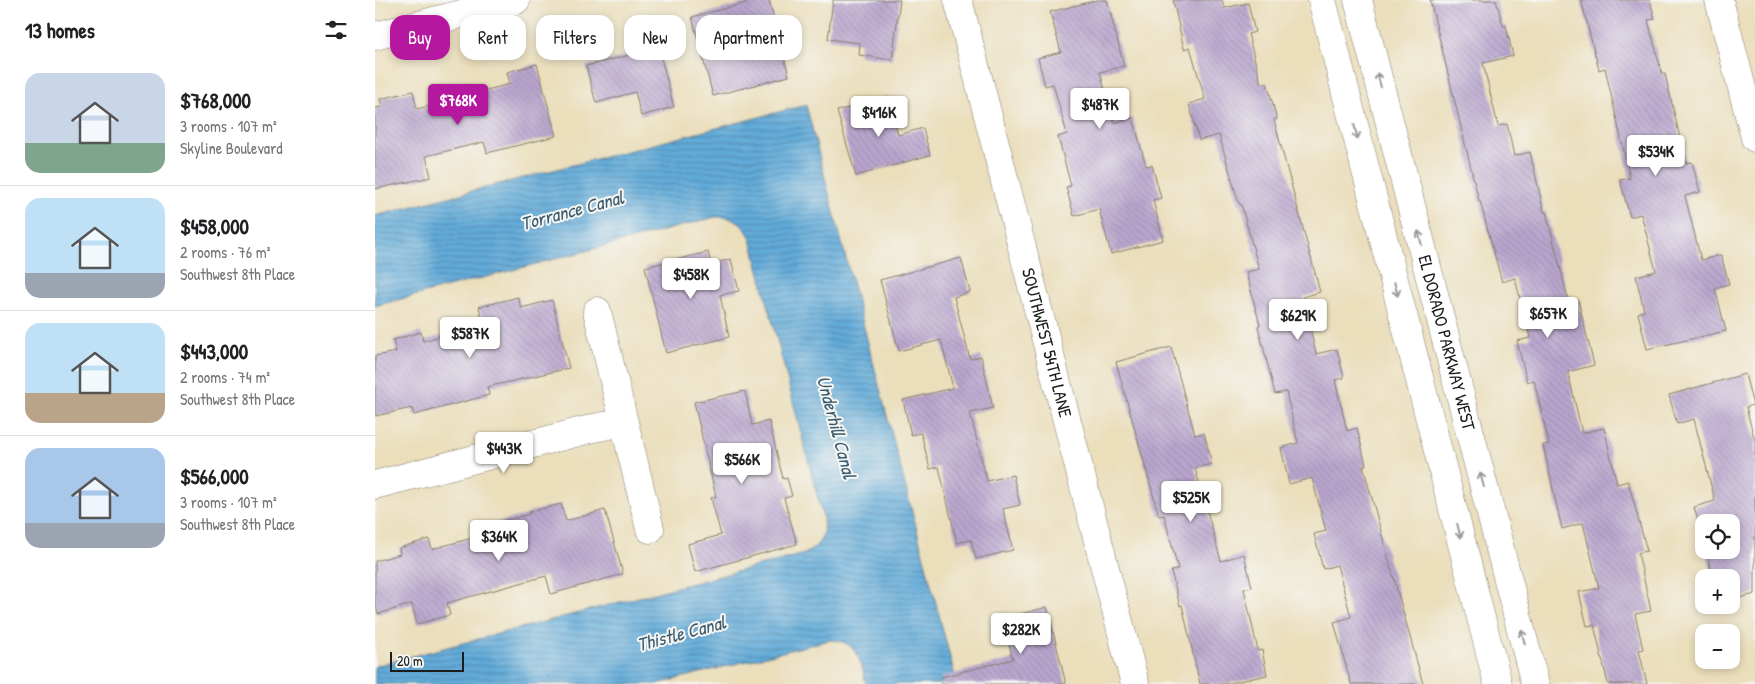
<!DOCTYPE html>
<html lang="en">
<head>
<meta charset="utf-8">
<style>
  body { margin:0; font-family:"Patrick Hand",sans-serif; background:#f6f6f6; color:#202124; height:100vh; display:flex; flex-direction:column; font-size:19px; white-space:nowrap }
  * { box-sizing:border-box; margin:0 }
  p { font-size:16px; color:#757577 }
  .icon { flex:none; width:28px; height:28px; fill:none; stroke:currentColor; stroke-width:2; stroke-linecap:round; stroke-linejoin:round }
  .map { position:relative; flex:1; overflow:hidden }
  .drawer { display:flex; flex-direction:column; background:#fff; width:375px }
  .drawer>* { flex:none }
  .banner { position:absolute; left:15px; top:15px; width:475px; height:45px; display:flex; gap:10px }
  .fabs { position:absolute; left:1320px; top:514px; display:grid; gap:10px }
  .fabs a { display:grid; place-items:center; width:45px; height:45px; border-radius:10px; background:#fff; box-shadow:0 2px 8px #0003; font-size:25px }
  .scale { position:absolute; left:15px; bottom:12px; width:74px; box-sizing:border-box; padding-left:5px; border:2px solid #1c1c1c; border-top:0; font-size:14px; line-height:18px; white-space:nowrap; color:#1c1c1c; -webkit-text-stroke:4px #f6f6f2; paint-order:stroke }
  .price { position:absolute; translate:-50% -42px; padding:0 11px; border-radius:5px; background:#fff; color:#222; font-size:16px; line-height:32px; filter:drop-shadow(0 1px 2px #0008) }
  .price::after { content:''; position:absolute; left:50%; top:30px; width:15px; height:11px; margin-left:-8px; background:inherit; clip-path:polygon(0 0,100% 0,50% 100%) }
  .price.current { background:#b5179e; color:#fff }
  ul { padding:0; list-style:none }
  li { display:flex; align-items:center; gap:15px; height:125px; padding:0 25px }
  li+li { border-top:1px solid #e0e0e0 }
  li span { display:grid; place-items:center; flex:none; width:140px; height:100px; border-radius:15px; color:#555 }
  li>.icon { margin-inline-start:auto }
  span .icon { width:60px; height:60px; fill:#fffc; stroke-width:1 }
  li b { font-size:21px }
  h2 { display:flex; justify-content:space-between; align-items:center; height:60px; padding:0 25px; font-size:21px }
  .tag { padding:0 18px; border-radius:15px; background:#fff; box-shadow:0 2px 8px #0003; font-size:18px; line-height:45px }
  .tag.current { background:#b5179e; color:#fff }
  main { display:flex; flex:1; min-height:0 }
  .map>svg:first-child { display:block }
  .water { fill:url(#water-rules); stroke:#3f647a }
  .building { fill:url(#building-back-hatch) }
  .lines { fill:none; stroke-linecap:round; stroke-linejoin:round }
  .minor-casing { stroke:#837d6c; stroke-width:29 }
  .tertiary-casing { stroke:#837d6c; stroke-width:29 }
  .minor { stroke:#fff; stroke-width:28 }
  .tertiary { stroke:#fff; stroke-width:28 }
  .oneway { stroke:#999 }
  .labels { text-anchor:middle; stroke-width:4; stroke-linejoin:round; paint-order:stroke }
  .street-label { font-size:18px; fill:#1c1c1c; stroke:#f6f6f2 }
  .water-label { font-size:19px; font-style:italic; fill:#3c5c71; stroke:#f6f6f2 }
</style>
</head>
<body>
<main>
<section class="drawer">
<h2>13 homes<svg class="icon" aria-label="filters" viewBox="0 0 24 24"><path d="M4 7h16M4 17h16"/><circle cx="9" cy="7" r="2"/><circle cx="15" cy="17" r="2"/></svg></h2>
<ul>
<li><span style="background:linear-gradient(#c9d6e8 70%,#7fa58c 0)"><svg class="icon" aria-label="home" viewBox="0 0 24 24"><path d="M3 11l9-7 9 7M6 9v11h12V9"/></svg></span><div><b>$768,000</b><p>3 rooms · 107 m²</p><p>Skyline Boulevard</p></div></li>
<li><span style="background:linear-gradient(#bfe0f5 75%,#9aa5b1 0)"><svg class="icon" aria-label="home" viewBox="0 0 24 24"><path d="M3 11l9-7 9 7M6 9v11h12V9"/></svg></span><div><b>$458,000</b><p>2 rooms · 76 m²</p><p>Southwest 8th Place</p></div></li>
<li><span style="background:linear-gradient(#bfe0f5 70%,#b9a48a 0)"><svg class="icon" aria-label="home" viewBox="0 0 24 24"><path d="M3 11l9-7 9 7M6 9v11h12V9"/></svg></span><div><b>$443,000</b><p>2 rooms · 74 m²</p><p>Southwest 8th Place</p></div></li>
<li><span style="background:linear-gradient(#a9c7e8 75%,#9aa5b1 0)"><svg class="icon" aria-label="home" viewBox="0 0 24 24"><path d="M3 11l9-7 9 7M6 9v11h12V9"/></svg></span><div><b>$566,000</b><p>3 rooms · 107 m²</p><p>Southwest 8th Place</p></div></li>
</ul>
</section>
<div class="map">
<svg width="1380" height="684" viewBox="0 0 1380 684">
  <defs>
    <pattern id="water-rules" width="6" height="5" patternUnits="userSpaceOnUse" patternTransform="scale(1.25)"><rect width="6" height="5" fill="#62abd9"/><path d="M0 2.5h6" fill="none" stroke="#508aaf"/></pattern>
    <pattern id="building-back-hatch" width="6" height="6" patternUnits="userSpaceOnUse" patternTransform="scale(1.25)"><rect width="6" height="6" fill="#b9a6ce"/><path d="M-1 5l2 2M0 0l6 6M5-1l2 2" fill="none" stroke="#9e8eb0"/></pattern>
  </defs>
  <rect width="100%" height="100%" fill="#f6f6f2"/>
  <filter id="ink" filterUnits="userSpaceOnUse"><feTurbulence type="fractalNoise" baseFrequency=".02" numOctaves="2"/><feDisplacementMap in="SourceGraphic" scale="10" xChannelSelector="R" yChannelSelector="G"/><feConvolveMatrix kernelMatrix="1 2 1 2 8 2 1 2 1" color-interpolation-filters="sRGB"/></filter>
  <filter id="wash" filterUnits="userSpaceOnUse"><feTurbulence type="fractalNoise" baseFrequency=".0096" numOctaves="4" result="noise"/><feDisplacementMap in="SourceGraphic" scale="20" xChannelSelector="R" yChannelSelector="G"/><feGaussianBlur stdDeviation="1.12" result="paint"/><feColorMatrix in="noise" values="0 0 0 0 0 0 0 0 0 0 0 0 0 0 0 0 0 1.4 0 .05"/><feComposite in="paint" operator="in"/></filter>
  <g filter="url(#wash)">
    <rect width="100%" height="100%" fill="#eadebb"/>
    <path class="water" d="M 431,105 L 582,684 L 491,684 C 485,660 483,640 454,640 L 282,684 L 0,684 L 0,666 L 429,554 C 446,545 450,537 448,518 L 376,239 C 367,221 361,217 341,217 L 0,306 L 0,216 Z"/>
    <g id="blocks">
      <g class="building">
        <path d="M 382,0 L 394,0 L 414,76 L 338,96 L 317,17 Z"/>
        <path d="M 458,0 L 525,0 L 517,60 L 484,55 L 485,43 L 453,39 Z"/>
        <path d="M 722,0 L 732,0 L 749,66 L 725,72 L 739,123 L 758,118 L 771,166 L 777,165 L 786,198 L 778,200 L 788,240 L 736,254 L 724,209 L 699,216 L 691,187 L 696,186 L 683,137 L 692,134 L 678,84 L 670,86 L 663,58 L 686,52 L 675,12 Z"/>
        <path d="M 798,0 L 847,0 L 849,8 L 873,3 L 880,32 L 873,34 L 886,84 L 892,83 L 902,119 L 899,120 L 945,292 L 928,297 L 941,354 L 962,349 L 969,378 L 960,380 L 972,431 L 982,428 L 991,465 L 988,466 L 1048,684 L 976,684 L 959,622 L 976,617 L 962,565 L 948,569 L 939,534 L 951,531 L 937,478 L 914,484 L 906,448 L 923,443 L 911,392 L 900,394 L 883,326 L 885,325 L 871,272 L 884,269 L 866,204 L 864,204 L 844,135 L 824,140 L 814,104 L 830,99 L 815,47 L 809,49 Z"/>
        <path d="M 1055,0 L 1121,0 L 1128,26 L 1131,26 L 1138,56 L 1108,63 L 1123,126 L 1132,124 L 1139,156 L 1155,152 L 1169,212 L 1171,212 L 1194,302 L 1203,300 L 1219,365 L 1193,372 L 1207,433 L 1229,428 L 1242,484 L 1253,481 L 1272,551 L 1263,553 L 1276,611 L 1260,614 L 1268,649 L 1264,650 L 1272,684 L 1233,684 L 1219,625 L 1212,626 L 1204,592 L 1224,588 L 1208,523 L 1187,529 L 1168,445 L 1174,444 L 1159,380 L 1152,382 L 1142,341 L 1155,338 L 1140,278 L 1127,282 L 1105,201 L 1104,201 Z"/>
        <path d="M 1206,0 L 1275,0 L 1280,19 L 1273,20 L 1287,74 L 1290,74 L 1311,163 L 1317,162 L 1325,192 L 1310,196 L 1326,260 L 1346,255 L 1354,284 L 1340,288 L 1351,331 L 1272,349 L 1263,313 L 1269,311 L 1261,276 L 1281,271 L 1266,214 L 1255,217 L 1245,180 L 1255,178 L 1230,68 L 1224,70 Z"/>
        <path d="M 281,39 L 299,107 L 266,116 L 260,92 L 221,103 L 211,66 L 255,55 L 253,46 Z"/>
        <path d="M 162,64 L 181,136 L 112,153 L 109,142 L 51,156 L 56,177 L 0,189 L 0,108 L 7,107 L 5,99 L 38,91 L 42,109 L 97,96 L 96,94 L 135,84 L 132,72 Z"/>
        <path d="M 513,97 L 523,135 L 548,128 L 555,155 L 481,176 L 462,111 Z"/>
        <path d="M 333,252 L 336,264 L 356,259 L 364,291 L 345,295 L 354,337 L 291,353 L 270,267 Z"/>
        <path d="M 586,258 L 595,292 L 579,297 L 595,359 L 606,356 L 618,408 L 595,413 L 612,481 L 638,475 L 645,505 L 628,509 L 638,550 L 601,559 L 596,540 L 582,543 L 564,467 L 555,469 L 546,433 L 536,435 L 528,400 L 578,388 L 566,340 L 524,351 L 505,280 Z"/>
        <path d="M 143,297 L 146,308 L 177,300 L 194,368 L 112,387 L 114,395 L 39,415 L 37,408 L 0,416 L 0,356 L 21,352 L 18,340 L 46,332 L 48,341 L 108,324 L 104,307 Z"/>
        <path d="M 796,347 L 820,435 L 829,433 L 837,464 L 820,468 L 846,561 L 869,554 L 877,587 L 869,589 L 883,651 L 887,650 L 892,675 L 851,684 L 825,684 L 807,605 L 805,606 L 796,571 L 803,569 L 789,515 L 784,516 L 741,362 Z"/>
        <path d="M 1370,374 L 1378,405 L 1371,407 L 1380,441 L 1380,594 L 1356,600 L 1356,578 L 1338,578 L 1331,550 L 1356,550 L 1356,522 L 1329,522 L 1329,542 L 1319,507 L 1340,501 L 1319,419 L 1302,424 L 1294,395 Z"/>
        <path d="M 370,391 L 377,425 L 394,421 L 408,479 L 412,478 L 417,496 L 409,498 L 422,544 L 320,572 L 313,544 L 346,535 L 336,498 L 341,497 L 319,402 Z"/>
        <path d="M 186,504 L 191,521 L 230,510 L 248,574 L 176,594 L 171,576 L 72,603 L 75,615 L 42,624 L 37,604 L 3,614 L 0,602 L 0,561 L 25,554 L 24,548 L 54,539 L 57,549 L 108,535 L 105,527 L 155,514 L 154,512 Z"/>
        <path d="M 672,607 L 691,684 L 567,684 L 566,677 L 638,659 L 627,619 Z"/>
      </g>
    </g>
  </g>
  <g filter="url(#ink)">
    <use href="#blocks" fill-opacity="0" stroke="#837d6c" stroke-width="1"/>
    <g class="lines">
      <g class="minor-casing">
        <g id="minor">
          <path id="s1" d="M 583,0 L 760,684"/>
          <path d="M 1344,0 L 1380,138"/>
          <path d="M 222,311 L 275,529"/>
          <path d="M 0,485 L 219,428 L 249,422"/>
        </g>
      </g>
      <g class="tertiary-casing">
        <g id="tertiary">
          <path d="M 947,0 L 1123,684"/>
          <path id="s2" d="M 983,0 L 1160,684"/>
          <path d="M 0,36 L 141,0"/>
        </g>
      </g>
      <use href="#minor" class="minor"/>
      <use href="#tertiary" class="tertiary"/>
    </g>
    <defs><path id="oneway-shaft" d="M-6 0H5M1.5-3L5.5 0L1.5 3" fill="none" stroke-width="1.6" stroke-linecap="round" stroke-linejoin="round" transform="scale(1.25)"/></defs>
    <g class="oneway">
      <use href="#oneway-shaft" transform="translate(1004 80) rotate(-105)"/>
      <use href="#oneway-shaft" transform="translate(981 132) rotate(76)"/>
      <use href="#oneway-shaft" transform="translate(1045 238) rotate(-104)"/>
      <use href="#oneway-shaft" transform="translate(1021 289) rotate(76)"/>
      <use href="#oneway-shaft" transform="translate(1107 480) rotate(-105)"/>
      <use href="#oneway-shaft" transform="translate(1084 531) rotate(76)"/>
      <use href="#oneway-shaft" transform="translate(1148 637) rotate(-105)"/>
    </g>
  </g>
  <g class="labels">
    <g class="street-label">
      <text dy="6" stroke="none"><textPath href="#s1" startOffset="354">SOUTHWEST 54TH LANE</textPath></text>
      <text dy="6" stroke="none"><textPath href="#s2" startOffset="354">EL DORADO PARKWAY WEST</textPath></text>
    </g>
    <g class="water-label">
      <text transform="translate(197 210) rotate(-15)" y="7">Torrance Canal</text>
      <text transform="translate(462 427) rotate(75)" y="7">Underhill Canal</text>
      <text transform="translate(306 633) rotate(-15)" y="7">Thistle Canal</text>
    </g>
  </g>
</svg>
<div class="fabs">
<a><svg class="icon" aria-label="locate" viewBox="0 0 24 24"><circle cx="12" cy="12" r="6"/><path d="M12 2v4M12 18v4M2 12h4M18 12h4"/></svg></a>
<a>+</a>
<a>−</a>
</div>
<div class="scale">20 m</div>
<b class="price current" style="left:83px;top:126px">$768K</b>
<b class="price" style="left:725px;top:130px">$487K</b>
<b class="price" style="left:504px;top:138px">$416K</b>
<b class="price" style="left:1281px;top:177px">$534K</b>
<b class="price" style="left:316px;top:300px">$458K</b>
<b class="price" style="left:1173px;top:339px">$657K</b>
<b class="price" style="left:923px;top:341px">$629K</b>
<b class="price" style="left:95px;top:359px">$587K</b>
<b class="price" style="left:129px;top:474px">$443K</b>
<b class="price" style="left:367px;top:485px">$566K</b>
<b class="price" style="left:816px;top:523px">$525K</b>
<b class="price" style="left:124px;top:562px">$364K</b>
<b class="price" style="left:646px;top:655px">$282K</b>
<div class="banner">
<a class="tag current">Buy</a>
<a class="tag">Rent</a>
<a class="tag">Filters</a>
<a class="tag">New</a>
<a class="tag">Apartment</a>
</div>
</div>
</main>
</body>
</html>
